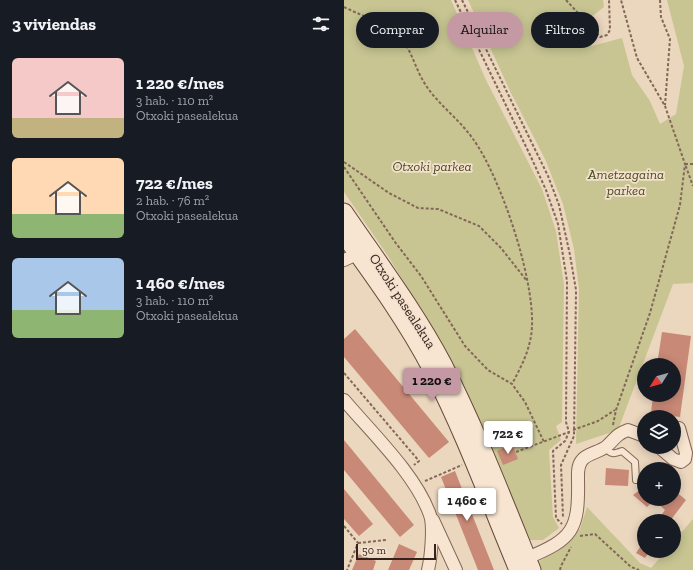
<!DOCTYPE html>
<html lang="es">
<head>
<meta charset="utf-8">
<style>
  body { margin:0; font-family:"Zilla Slab",serif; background:#20242c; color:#f1f3f6; height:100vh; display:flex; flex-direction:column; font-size:15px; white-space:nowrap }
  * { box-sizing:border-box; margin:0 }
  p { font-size:13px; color:#9ea1a6 }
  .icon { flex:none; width:22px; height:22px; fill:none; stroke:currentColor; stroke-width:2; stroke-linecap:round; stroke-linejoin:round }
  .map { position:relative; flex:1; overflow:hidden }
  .sheet { display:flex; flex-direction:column; background:#171b24; width:344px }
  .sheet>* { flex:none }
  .hud { position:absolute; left:12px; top:12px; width:277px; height:36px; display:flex; gap:8px }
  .needle { width:26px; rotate:233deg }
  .controls { position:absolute; left:293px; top:358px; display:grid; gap:8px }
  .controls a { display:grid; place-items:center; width:44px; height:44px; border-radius:50%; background:#171b24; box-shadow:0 2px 10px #0003; font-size:20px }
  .scale { position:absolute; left:12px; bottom:10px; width:80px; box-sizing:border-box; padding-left:4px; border:2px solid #33231c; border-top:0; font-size:11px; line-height:14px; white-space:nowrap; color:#33231c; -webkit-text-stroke:3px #f3e1ce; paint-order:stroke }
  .price { position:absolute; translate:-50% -34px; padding:0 9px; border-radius:4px; background:#fff; color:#222; font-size:13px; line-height:26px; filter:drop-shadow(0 1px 2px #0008) }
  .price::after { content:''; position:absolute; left:50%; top:24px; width:12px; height:9px; margin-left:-6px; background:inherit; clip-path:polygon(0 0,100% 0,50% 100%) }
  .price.selected { background:#c599a3; color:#111 }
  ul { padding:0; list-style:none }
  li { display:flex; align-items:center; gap:12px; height:100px; padding:0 12px }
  li span { display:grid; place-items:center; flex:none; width:112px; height:80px; border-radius:6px; color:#555 }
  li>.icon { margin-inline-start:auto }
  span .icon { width:48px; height:48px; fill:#fffc; stroke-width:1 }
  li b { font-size:17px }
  h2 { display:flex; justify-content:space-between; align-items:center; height:48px; padding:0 12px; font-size:17px }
  .pill { padding:0 14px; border-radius:18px; background:#171b24; box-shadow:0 2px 10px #0003; font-size:14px; line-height:36px }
  .pill.selected { background:#c599a3; color:#111 }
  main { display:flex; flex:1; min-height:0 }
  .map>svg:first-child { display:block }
  .green { fill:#c8c593 }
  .building { fill:#c88976 }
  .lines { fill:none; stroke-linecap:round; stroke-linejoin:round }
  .lane-casing { stroke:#836758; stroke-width:8 }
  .street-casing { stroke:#836758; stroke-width:14 }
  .secondary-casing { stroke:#64483b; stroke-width:19 }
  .path { stroke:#836758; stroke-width:2; stroke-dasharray:3 2; stroke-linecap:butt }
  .lane { stroke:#f7e5d1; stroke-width:6 }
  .street { stroke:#f7e5d1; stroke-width:12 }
  .secondary { stroke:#f7e5d1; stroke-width:17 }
  .labels { text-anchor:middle; stroke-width:3.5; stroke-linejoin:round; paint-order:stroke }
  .park-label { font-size:14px; font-style:italic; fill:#4b4e23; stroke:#f3e1ce }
  .street-label { font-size:14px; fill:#33231c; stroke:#f3e1ce }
</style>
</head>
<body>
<main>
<section class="sheet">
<h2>3 viviendas<svg class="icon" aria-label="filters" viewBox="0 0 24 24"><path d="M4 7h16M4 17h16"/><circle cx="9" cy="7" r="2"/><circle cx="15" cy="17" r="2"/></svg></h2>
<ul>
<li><span style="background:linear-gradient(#f6c9c9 75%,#c2b280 0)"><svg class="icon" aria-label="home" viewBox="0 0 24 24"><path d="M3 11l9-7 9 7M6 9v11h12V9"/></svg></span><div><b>1 220 €/mes</b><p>3 hab. · 110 m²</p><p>Otxoki pasealekua</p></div></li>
<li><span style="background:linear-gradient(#ffd9b3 70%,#8fb573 0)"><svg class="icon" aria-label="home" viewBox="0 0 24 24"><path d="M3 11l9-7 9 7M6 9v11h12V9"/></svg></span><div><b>722 €/mes</b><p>2 hab. · 76 m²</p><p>Otxoki pasealekua</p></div></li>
<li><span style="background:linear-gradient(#a9c7e8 65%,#8fb573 0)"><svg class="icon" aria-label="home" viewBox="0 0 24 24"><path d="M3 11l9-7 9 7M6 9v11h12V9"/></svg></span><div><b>1 460 €/mes</b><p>3 hab. · 110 m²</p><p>Otxoki pasealekua</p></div></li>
</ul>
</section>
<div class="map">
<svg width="349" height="570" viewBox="0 0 349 570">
  <rect width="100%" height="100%" fill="#ebd6be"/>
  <g class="green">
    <path d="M 0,0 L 107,0 L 142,80 L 198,189 L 212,231 L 220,285 L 218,422 L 212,426 L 217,440 L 205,450 L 209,517 L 215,528 L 199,540 L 185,540 L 148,450 L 105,357 L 44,256 L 0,192 Z"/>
    <path d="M 124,0 L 259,0 L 260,7 L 237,25 L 248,46 L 278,38 L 288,75 L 306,101 L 316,124 L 332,114 L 340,66 L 323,0 L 349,0 L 349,298 L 349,283 L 329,284 L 274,430 L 232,444 L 235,289 L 230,249 L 219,204 L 201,159 L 167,93 Z"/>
    <path d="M 243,507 L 296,563 L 307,568 L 322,551 L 330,551 L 330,541 L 349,519 L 349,570 L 197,570 L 194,562 L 220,546 L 236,529 Z"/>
  </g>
  <g class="building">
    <path d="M 11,329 L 105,442 L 85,458 L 0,357 L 0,339 Z"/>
    <path d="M 318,332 L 347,336 L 336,417 L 307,413 L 309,395 L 330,395 L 330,365 L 313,365 Z"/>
    <path d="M 0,440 L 70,525 L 56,537 L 0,470 Z"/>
    <path d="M 168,444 L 174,459 L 159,465 L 153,451 Z"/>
    <path d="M 262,468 L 285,470 L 284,486 L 261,485 Z"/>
    <path d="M 111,471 L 150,570 L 134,570 L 97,477 Z"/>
    <path d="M 300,487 L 300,499 L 330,499 L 330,490 L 342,500 L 326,521 L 313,521 L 321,510 L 310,500 L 303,507 L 289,495 Z"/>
    <path d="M 0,489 L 29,524 L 15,536 L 0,519 Z"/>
    <path d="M 300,541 L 300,551 L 306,551 L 301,558 L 292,553 Z"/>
    <path d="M 55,544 L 73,552 L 65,570 L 44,570 Z"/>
    <path d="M 15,554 L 32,561 L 29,570 L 8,570 Z"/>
  </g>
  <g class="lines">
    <g class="lane-casing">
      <path id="lane" d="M 262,447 C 266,455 270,454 278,451 L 291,462 L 292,480"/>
    </g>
    <g class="street-casing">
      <g id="street">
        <path d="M 0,260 L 13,254"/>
        <path d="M 0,400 C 28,433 72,475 86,515 C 90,526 87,558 84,570"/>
        <path d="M 315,447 L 329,459 L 337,462 L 341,459 L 342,453 L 335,428"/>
        <path d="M 89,520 L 112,570"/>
        <path d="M 183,558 C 229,539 235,530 234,480 C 234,473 233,465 239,459 C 245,453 256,452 263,446 C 272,438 271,435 284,430 L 300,436"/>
      </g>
    </g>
    <g class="secondary-casing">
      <g id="secondary">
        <path d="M 0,212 C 34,262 71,311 99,364 C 133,431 160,501 188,570"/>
        <path d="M 0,235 C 31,278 63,322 88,370 C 121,434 146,503 174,570"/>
      </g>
    </g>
    <g class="path">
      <path d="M 111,0 L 187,157 L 202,190 L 214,224 L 223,281 L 222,422 L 225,432 L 221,441 L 209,451 L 212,518 L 218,524"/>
      <path d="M 118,0 L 204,176 L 215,205 L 226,255 L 232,290 L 230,436 L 217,465 L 219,517"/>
      <path d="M 222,0 L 256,37 L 263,35 L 266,30 L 265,0"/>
      <path d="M 316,0 L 317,17 L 326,39 L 321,105"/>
      <path d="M 0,7 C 13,14 38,22 49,30 C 67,43 70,69 83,87 C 96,106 116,120 129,139 C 157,177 195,290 187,336 C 184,354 176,369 168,384"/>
      <path d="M 0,162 L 45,193 L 74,208 L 94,209 L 135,226 L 157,248 L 183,281"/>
      <path d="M 349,164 L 341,164 L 349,186"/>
      <path d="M 0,167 L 51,242 L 77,276 L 121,346 L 144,370 L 168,384 L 181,402 L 200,442"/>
      <path d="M 0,373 L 75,461 L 70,465"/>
      <path d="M 269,425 L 272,410 L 306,313 L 336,205 L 341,164 L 321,106 L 293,58 L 277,0"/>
      <path d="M 229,430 L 254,421 L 271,410"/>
      <path d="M 172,452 L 225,432"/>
      <path d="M 81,481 L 118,465"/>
      <path d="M 0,526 L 14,543 L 3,570"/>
      <path d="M 236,536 L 251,534 L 287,567 L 295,570"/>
      <path d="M 14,543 L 42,540"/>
      <path d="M 216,570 L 217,566 L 227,547"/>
    </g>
    <use href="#lane" class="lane"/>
    <use href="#street" class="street"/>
    <use href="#secondary" class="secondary"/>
  </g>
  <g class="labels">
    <g class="park-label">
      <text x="88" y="171">Otxoki parkea</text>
      <text x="282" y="179">Ametzagaina<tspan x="282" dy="16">parkea</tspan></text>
    </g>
    <g class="street-label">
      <text transform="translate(59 301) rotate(57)" y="5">Otxoki pasealekua</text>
    </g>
  </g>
</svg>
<div class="controls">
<a><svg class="needle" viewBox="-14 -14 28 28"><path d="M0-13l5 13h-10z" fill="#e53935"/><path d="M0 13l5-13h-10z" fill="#9ea1a6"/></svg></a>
<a><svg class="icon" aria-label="layers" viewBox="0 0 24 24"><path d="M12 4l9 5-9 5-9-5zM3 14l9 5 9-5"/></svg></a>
<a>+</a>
<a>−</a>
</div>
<div class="scale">50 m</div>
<b class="price selected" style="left:88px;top:402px">1 220 €</b>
<b class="price" style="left:164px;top:455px">722 €</b>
<b class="price" style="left:123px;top:522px">1 460 €</b>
<div class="hud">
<a class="pill">Comprar</a>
<a class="pill selected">Alquilar</a>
<a class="pill">Filtros</a>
</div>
</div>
</main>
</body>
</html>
